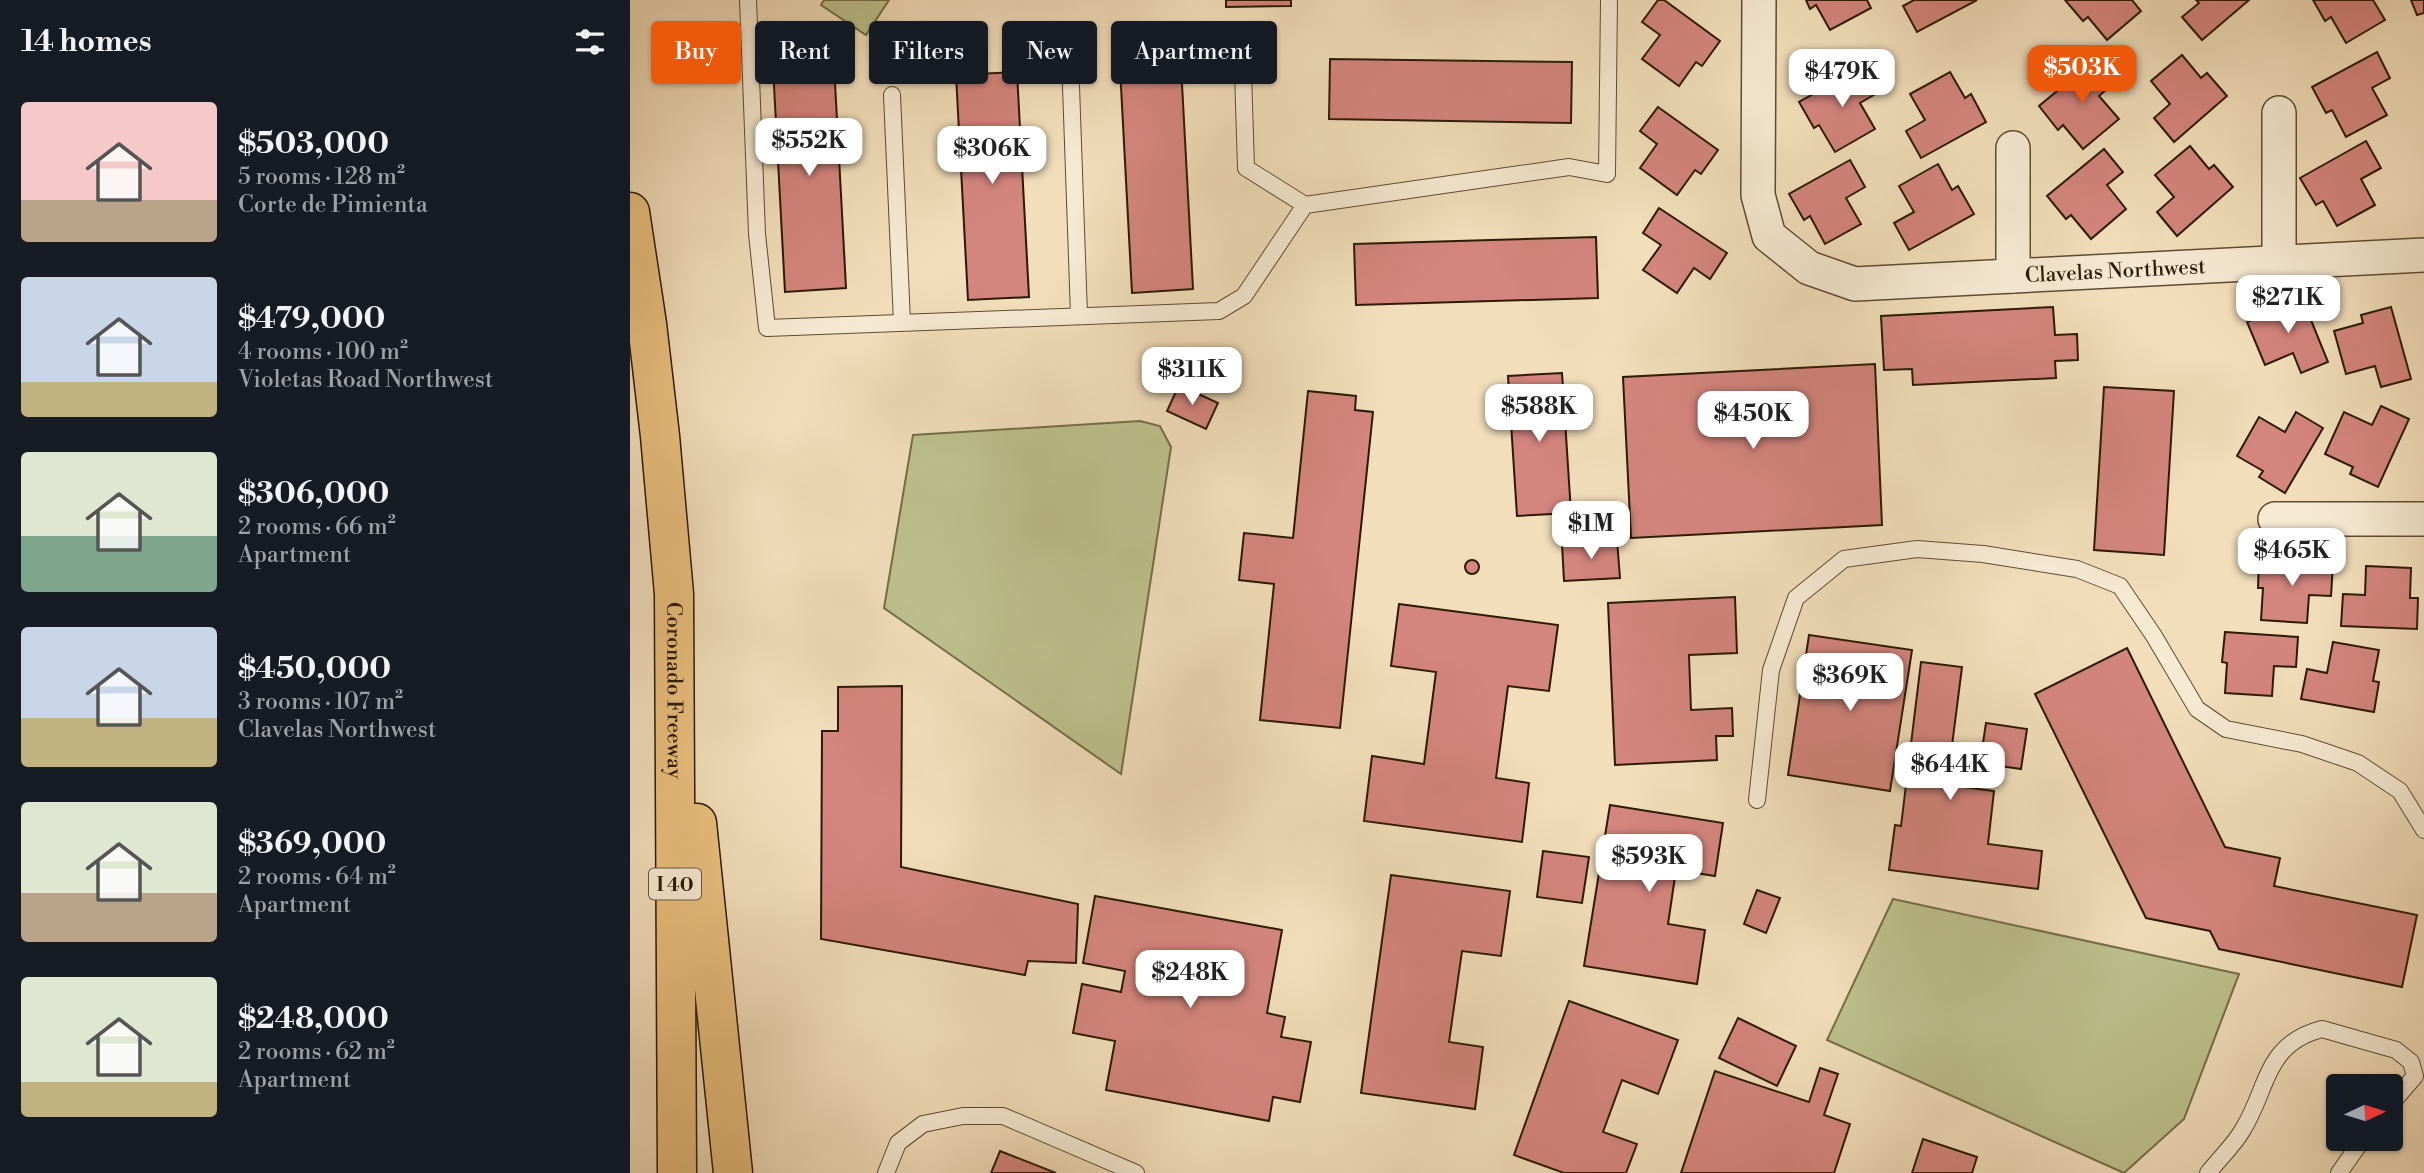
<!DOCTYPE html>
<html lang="en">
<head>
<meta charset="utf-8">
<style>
  body { margin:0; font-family:"Libre Bodoni",serif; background:#20242c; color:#f1f3f6; height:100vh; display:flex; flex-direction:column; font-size:26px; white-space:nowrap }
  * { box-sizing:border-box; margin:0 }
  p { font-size:23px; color:#9ea1a6 }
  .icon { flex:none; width:38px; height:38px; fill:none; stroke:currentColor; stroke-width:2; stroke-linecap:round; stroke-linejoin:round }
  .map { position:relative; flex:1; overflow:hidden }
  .panel { display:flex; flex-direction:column; background:#171b24; width:630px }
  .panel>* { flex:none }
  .guide { position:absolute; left:21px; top:21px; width:665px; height:63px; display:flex; gap:14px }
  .needle { width:46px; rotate:86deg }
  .fabs { position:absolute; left:1696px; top:1074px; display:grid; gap:14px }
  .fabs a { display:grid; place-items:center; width:77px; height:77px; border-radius:7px; background:#171b24; box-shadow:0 2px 5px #0004; font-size:35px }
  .price { position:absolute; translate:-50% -60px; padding:0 16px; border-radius:14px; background:#fff; color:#222; font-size:23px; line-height:46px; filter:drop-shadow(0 2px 4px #0008) }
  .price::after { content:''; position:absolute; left:50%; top:42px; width:21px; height:16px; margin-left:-10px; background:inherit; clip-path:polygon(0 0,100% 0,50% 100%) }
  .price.active { background:#ea580c; color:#fff }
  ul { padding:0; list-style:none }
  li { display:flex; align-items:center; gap:21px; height:175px; padding:0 21px }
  li span { display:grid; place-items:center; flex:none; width:196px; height:140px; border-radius:7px; color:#555 }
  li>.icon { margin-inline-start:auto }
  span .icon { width:84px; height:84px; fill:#fffc; stroke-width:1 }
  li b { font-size:30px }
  h2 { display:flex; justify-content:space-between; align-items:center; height:84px; padding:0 21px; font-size:30px }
  .tag { padding:0 24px; border-radius:7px; background:#171b24; box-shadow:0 2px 5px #0004; font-size:24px; line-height:63px }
  .tag.active { background:#ea580c; color:#fff }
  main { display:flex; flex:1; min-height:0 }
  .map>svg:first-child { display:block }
  .green { fill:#bdc18e; stroke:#746e48; stroke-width:2 }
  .building { fill:#d4857e; stroke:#2b1b03; stroke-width:2 }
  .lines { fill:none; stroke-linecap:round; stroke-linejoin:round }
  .lane-casing { stroke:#5d4c31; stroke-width:18 }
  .street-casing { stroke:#5d4c31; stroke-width:36 }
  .highway-casing { stroke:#2b1b03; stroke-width:41 }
  .lane { stroke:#f7ead3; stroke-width:16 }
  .street { stroke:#f7ead3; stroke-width:33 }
  .highway { stroke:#e9bf7e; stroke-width:38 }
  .labels { text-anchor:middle; stroke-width:5; stroke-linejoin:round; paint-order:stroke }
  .shield { fill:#f7ead3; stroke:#685941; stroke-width:2 }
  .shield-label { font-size:19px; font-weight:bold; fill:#2b1b03 }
  .street-label { font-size:21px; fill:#2b1b03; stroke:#f7ead3 }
</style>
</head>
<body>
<main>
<section class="panel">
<h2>14 homes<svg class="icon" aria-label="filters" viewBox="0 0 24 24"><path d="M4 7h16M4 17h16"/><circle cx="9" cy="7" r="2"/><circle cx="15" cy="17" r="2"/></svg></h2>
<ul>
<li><span style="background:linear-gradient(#f6c9c9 70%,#b9a48a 0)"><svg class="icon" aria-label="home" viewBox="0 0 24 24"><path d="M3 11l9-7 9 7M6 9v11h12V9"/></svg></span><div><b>$503,000</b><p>5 rooms · 128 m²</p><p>Corte de Pimienta</p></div></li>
<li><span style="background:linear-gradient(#c9d6e8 75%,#c2b280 0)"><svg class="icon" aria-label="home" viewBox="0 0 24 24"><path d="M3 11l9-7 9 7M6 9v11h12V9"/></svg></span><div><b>$479,000</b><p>4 rooms · 100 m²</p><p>Violetas Road Northwest</p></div></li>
<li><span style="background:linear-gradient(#dfe7d0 60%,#7fa58c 0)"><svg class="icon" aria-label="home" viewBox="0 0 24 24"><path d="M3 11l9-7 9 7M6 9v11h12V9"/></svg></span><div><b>$306,000</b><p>2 rooms · 66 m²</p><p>Apartment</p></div></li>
<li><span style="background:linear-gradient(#c9d6e8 65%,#c2b280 0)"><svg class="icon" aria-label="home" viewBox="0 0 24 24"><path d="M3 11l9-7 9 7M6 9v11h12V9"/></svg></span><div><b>$450,000</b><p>3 rooms · 107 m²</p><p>Clavelas Northwest</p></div></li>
<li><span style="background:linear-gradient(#dfe7d0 65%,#b9a48a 0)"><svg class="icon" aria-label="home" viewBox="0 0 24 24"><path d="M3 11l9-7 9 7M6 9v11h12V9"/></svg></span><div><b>$369,000</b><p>2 rooms · 64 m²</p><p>Apartment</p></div></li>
<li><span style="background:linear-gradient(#dfe7d0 75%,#c2b280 0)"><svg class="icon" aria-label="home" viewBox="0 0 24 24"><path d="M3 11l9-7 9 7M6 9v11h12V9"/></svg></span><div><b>$248,000</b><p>2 rooms · 62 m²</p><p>Apartment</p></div></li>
</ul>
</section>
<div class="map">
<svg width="1794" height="1173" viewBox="0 0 1794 1173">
  <rect width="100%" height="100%" fill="#f2debb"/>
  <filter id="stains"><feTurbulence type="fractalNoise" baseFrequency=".00286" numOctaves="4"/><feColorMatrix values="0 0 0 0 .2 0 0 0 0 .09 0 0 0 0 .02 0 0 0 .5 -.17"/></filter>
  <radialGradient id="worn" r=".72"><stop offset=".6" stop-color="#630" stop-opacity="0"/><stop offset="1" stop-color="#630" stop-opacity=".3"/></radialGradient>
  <g class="green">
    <path d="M 194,0 L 259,0 L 236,35 L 191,5 Z"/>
    <path d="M 510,421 L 530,426 L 541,447 L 491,774 L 254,608 L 283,435 Z"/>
    <path d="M 1263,899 L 1609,974 L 1554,1119 L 1494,1173 L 1197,1040 Z"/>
  </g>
  <g class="building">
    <path d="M 596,0 L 661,0 L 661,6 L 596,7 Z"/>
    <path d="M 1028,0 L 1034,0 L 1090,41 L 1072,66 L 1066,62 L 1049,86 L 1012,59 L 1030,35 L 1012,22 Z"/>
    <path d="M 1176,0 L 1237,0 L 1241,8 L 1200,30 L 1186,5 L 1180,9 Z"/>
    <path d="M 1284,0 L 1347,0 L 1287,32 L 1273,6 Z"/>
    <path d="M 1435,0 L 1502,0 L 1511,11 L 1477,40 L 1458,17 L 1453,21 Z"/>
    <path d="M 1566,0 L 1619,0 L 1572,40 L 1552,17 L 1569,3 Z"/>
    <path d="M 1683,0 L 1743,0 L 1755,20 L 1716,43 L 1701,17 L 1695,21 Z"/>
    <path d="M 1781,0 L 1794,0 L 1794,13 L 1787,15 Z"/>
    <path d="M 1747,52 L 1760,78 L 1742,88 L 1757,115 L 1716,137 L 1702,110 L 1696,113 L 1682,87 Z"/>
    <path d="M 1552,55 L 1571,78 L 1577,73 L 1597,96 L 1544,142 L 1524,118 L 1540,104 L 1521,81 Z"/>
    <path d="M 700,59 L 942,62 L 941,123 L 699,119 Z"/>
    <path d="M 1466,59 L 1485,82 L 1469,96 L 1489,119 L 1453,149 L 1433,125 L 1428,130 L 1409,106 Z"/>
    <path d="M 204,64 L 216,288 L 155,292 L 143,67 Z"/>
    <path d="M 551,65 L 563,289 L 502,293 L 490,68 Z"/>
    <path d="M 1234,66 L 1249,92 L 1230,103 L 1245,129 L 1205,152 L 1189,125 L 1184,128 L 1169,102 Z"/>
    <path d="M 387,72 L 399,297 L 338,300 L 326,75 Z"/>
    <path d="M 1320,72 L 1335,98 L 1341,94 L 1356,122 L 1291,158 L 1276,131 L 1295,120 L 1280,94 Z"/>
    <path d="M 1028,107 L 1088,150 L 1071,174 L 1065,170 L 1047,195 L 1010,168 L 1027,144 L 1010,131 Z"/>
    <path d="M 1736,141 L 1751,168 L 1731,179 L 1745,205 L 1707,226 L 1693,201 L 1686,205 L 1670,178 Z"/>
    <path d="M 1560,146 L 1579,169 L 1584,165 L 1603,187 L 1547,236 L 1527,212 L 1544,197 L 1525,175 Z"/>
    <path d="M 1474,149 L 1493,172 L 1477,185 L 1496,209 L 1461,239 L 1441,215 L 1436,219 L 1417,196 Z"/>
    <path d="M 1220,160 L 1235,187 L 1216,198 L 1231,224 L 1195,244 L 1180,216 L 1174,220 L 1159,194 Z"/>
    <path d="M 1308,164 L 1322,190 L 1328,186 L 1344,214 L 1279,250 L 1264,223 L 1284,212 L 1269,186 Z"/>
    <path d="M 1029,208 L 1097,253 L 1080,279 L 1064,268 L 1047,293 L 1013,270 L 1031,245 L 1013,233 Z"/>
    <path d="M 966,237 L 968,298 L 726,305 L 724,244 Z"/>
    <path d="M 1670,293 L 1698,362 L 1671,373 L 1663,353 L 1635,365 L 1617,322 L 1645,310 L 1643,304 Z"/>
    <path d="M 1423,307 L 1425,335 L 1447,334 L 1448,360 L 1425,361 L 1426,378 L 1283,385 L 1282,369 L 1254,370 L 1251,316 Z"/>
    <path d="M 1761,307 L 1781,379 L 1751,387 L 1745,366 L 1716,374 L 1704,331 L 1733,323 L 1731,315 Z"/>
    <path d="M 1245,364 L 1252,525 L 1001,538 L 993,377 Z"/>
    <path d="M 932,373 L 941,513 L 887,516 L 878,376 Z"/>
    <path d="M 549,385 L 588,403 L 576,429 L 537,411 Z"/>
    <path d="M 1474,387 L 1544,391 L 1534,555 L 1464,550 Z"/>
    <path d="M 678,391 L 726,396 L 725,410 L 743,412 L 710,728 L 630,720 L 644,584 L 609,580 L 614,533 L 663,538 Z"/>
    <path d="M 1751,406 L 1779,419 L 1748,487 L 1720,474 L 1723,467 L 1695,454 L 1714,412 L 1742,425 Z"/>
    <path d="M 1666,412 L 1693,428 L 1655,493 L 1629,477 L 1633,471 L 1607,456 L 1629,417 L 1655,432 Z"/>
    <path d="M 987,540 L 990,578 L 934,581 L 932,544 Z"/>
    <path d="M 1629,559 L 1703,564 L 1701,596 L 1679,595 L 1677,623 L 1631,620 L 1633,588 L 1628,588 Z"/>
    <circle cx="842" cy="567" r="7"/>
    <path d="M 1736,566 L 1781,568 L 1780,598 L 1788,598 L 1787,629 L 1711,626 L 1713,594 L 1735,595 Z"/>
    <path d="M 1105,597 L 1107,653 L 1059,655 L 1061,710 L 1102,708 L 1103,736 L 1086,736 L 1087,760 L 985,765 L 978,603 Z"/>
    <path d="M 769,604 L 928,625 L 919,691 L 878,686 L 866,778 L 899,783 L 892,842 L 734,821 L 742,756 L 794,764 L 806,672 L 761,666 Z"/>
    <path d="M 1595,632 L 1668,637 L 1666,667 L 1644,666 L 1642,696 L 1595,693 L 1597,663 L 1592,662 Z"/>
    <path d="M 1179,635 L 1282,650 L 1260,791 L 1158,775 Z"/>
    <path d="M 1703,642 L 1749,650 L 1743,681 L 1749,682 L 1744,712 L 1671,699 L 1677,669 L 1697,673 Z"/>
    <path d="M 1497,648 L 1595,847 L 1650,858 L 1644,886 L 1787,915 L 1772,987 L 1589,949 L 1580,931 L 1516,918 L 1405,694 Z"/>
    <path d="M 1291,662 L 1332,667 L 1317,785 L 1364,791 L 1358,844 L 1412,851 L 1408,889 L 1259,870 L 1265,825 L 1271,826 Z"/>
    <path d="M 272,686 L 271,867 L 448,904 L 446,963 L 398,961 L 395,975 L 191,939 L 192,731 L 208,731 L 208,687 Z"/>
    <path d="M 1356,723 L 1397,729 L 1391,769 L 1350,763 Z"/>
    <path d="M 980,805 L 1093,823 L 1085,876 L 1046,870 L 1038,924 L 1075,930 L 1067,984 L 954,966 Z"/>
    <path d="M 913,851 L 959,857 L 952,903 L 907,897 Z"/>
    <path d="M 761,875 L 880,891 L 871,956 L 832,951 L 819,1042 L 853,1047 L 845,1109 L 731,1093 Z"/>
    <path d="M 1127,890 L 1150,898 L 1136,933 L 1114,924 Z"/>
    <path d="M 465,896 L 652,930 L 637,1013 L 655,1017 L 651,1037 L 681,1042 L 670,1102 L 643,1097 L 639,1121 L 476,1090 L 485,1041 L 443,1033 L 452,984 L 491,992 L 495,971 L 453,963 Z"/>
    <path d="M 939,1001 L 1048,1040 L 1028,1094 L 992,1080 L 973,1132 L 1007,1144 L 996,1173 L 934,1173 L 884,1155 Z"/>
    <path d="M 1108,1018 L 1166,1046 L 1147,1086 L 1089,1058 Z"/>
    <path d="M 1190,1068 L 1208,1074 L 1194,1115 L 1220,1124 L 1204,1173 L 1051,1173 L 1085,1071 L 1179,1102 Z"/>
    <path d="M 1293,1139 L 1347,1157 L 1342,1173 L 1282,1173 Z"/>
    <path d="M 370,1151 L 426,1173 L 361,1173 Z"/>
  </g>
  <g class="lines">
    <g class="lane-casing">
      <g id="lane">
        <path d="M 118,0 L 127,234 L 137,328 L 589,311 L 614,296 L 675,205 L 939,167 L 977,174 L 979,0"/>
        <path d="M 613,72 L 616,168 L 675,205"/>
        <path d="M 441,86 L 449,315"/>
        <path d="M 262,95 L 272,322"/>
        <path d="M 1127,800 L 1141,670 L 1166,598 L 1214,559 L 1287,549 L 1353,554 L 1447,569 L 1490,586 L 1524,636 L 1567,709 L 1596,729 L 1672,744 L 1728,763 L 1770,791 L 1794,830"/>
        <path d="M 256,1173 L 268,1143 L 293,1124 L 333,1116 L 373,1116 L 506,1173"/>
        <path d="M 1578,1173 C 1589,1159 1603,1146 1612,1131 C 1639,1088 1634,1044 1692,1029 L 1766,1050 L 1781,1062 L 1785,1076 L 1760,1105"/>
        <path d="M 1709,1173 L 1733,1139"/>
      </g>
    </g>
    <g class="street-casing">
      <g id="street">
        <path id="s1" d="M 1129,0 L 1128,195 L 1139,236 L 1179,268 L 1225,284 L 1794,255"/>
        <path d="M 1649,113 L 1649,262"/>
        <path d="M 1383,148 L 1383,276"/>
        <path d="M 1645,519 L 1794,519"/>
      </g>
    </g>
    <g class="highway-casing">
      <g id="highway">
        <path id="s2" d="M 0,212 L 17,324 L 30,436 L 44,594 L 47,1173"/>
        <path d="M 67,823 L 103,1173"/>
      </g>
    </g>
    <use href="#lane" class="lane"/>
    <use href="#street" class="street"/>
    <use href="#highway" class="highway"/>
  </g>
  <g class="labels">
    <rect class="shield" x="19" y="868.5" width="52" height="31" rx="5"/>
    <g class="shield-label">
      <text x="45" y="891">I 40</text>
    </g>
    <g class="street-label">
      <text dy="7" stroke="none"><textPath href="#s1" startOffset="598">Clavelas Northwest</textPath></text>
      <text dy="7" stroke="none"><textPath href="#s2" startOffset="481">Coronado Freeway</textPath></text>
    </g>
  </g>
  <rect width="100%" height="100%" filter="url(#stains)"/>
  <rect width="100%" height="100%" fill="url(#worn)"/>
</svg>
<div class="fabs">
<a><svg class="needle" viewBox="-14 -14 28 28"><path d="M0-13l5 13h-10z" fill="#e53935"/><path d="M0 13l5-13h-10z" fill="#9ea1a6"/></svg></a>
</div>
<b class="price active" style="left:1452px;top:105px">$503K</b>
<b class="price" style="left:1212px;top:109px">$479K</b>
<b class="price" style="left:179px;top:178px">$552K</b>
<b class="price" style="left:362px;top:186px">$306K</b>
<b class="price" style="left:1658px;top:335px">$271K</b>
<b class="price" style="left:562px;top:407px">$311K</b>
<b class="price" style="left:909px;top:444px">$588K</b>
<b class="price" style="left:1123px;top:451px">$450K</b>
<b class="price" style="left:961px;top:561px">$1M</b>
<b class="price" style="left:1662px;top:588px">$465K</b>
<b class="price" style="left:1220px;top:713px">$369K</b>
<b class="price" style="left:1320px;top:802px">$644K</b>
<b class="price" style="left:1019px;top:894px">$593K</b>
<b class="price" style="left:560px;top:1010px">$248K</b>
<div class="guide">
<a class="tag active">Buy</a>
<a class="tag">Rent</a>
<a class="tag">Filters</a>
<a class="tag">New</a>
<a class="tag">Apartment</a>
</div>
</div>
</main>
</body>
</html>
